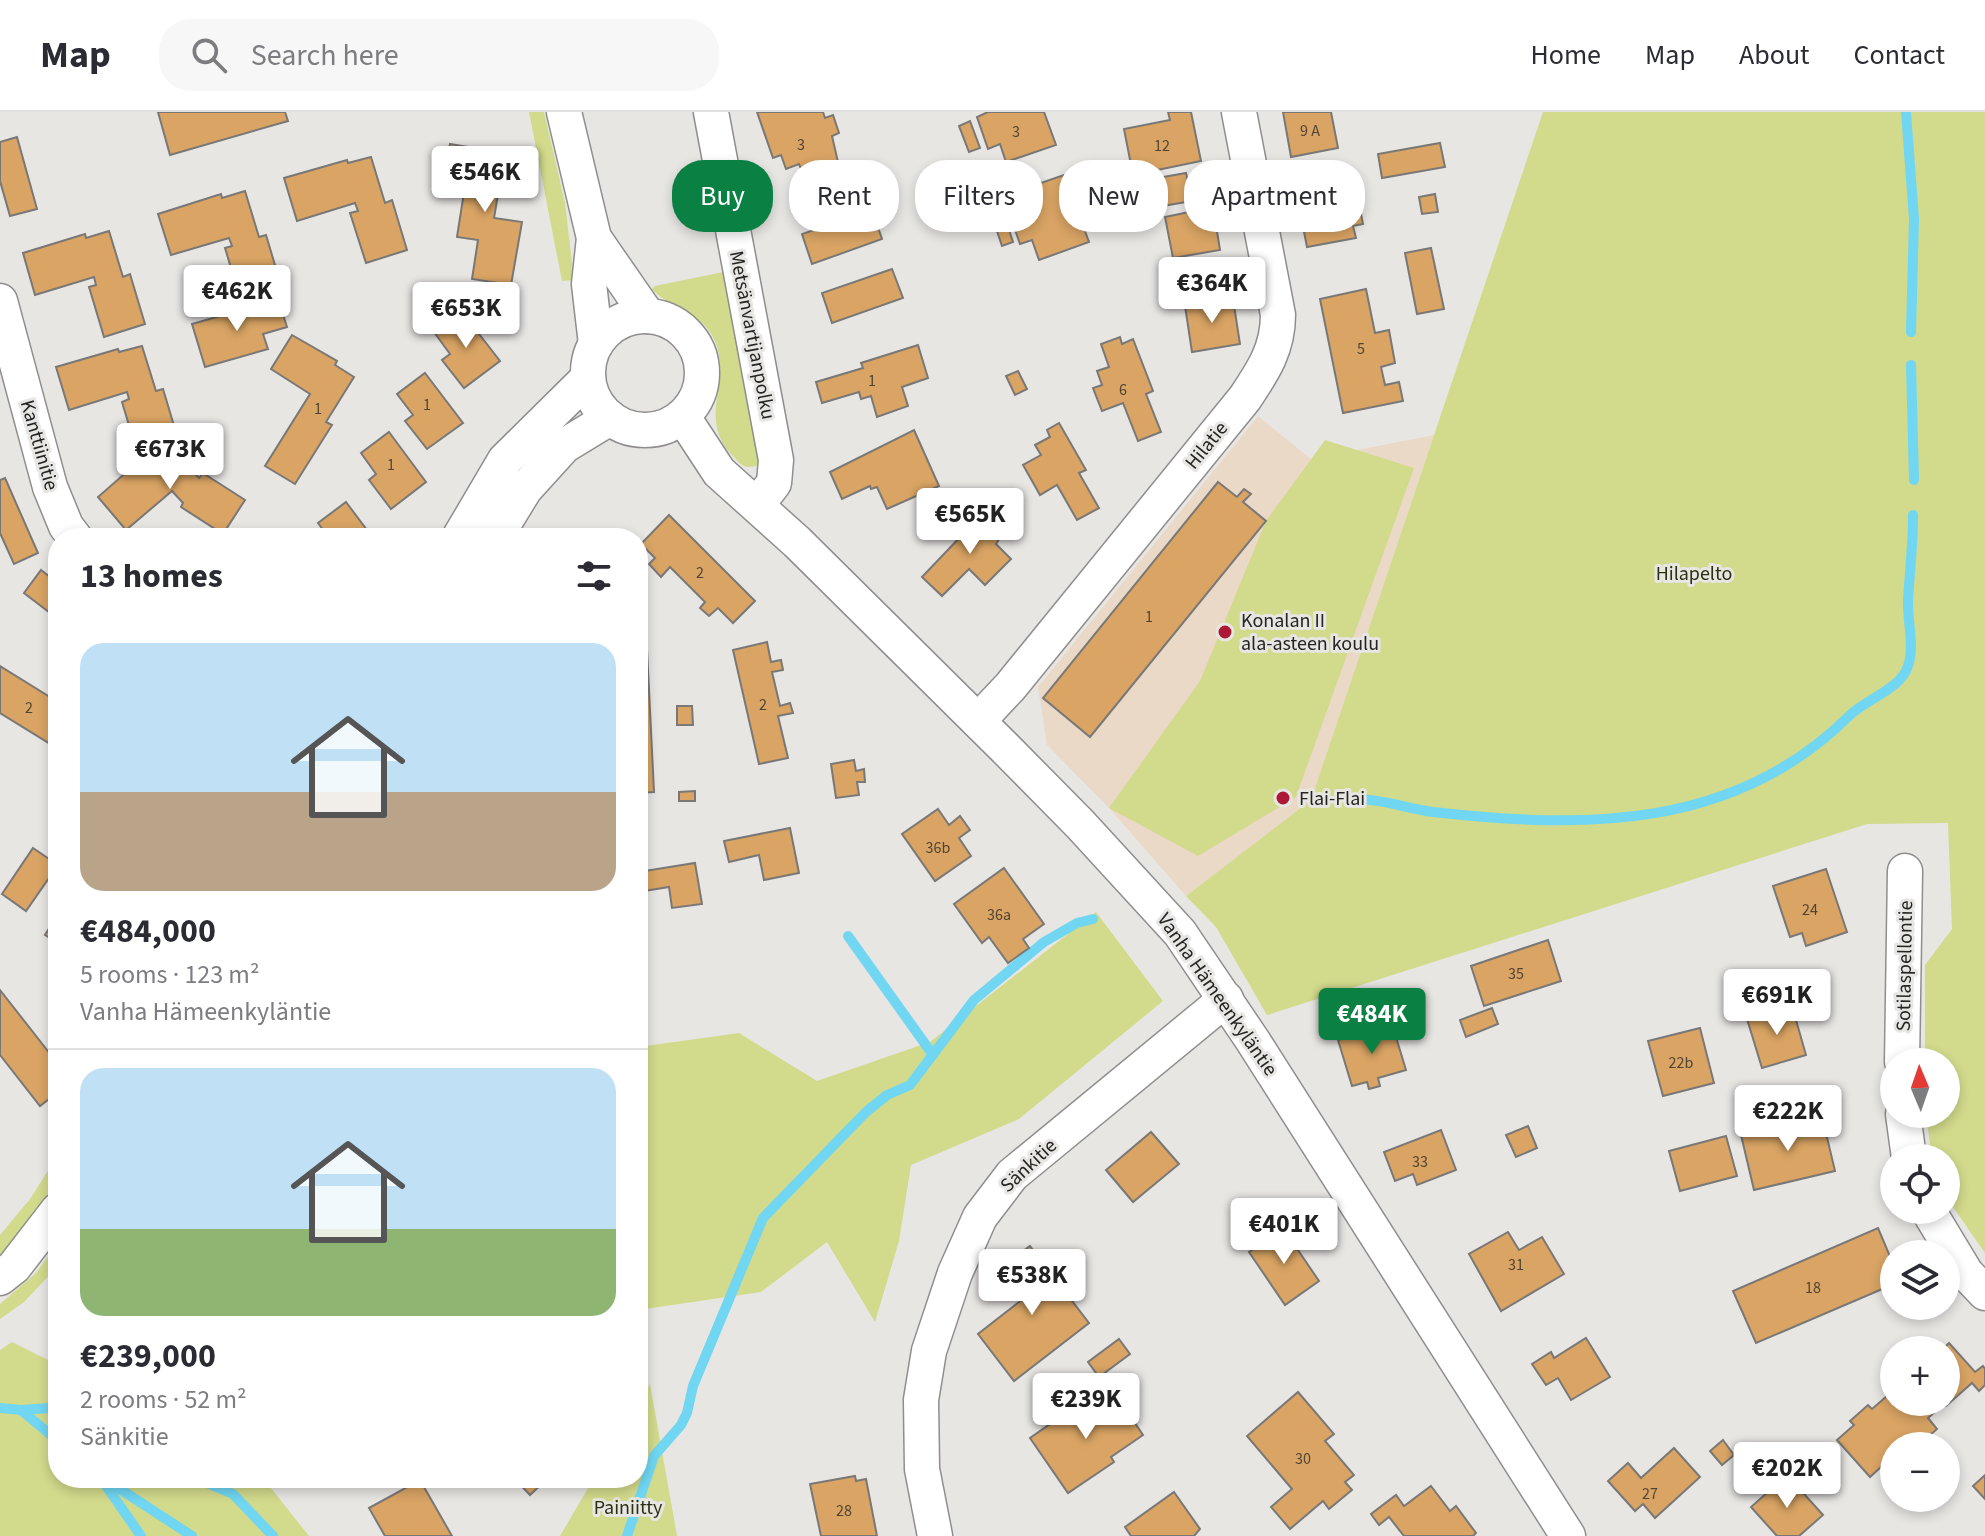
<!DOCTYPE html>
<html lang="en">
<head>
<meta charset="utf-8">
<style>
  body { margin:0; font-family:"Source Sans 3",sans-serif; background:#f7f7f7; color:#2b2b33; height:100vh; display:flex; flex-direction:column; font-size:30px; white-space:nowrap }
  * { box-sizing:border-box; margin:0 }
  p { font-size:26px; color:#7c7c81 }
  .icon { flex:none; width:44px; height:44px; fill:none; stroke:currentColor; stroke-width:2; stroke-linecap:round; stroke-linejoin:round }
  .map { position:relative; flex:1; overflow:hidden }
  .details { position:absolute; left:48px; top:416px; width:600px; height:960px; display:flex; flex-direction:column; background:#fff; border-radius:32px; box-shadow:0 4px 12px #0003 }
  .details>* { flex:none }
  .hud { position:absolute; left:672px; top:48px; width:760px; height:72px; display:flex; gap:16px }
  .needle { width:52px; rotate:358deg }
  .fabs { position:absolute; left:1880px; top:936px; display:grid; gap:16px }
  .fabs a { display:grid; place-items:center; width:80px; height:80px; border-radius:50%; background:#fff; box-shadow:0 4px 12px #0003; font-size:40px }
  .price { position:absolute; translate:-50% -68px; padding:0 18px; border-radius:8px; background:#fff; color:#222; font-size:26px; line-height:52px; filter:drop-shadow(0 2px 4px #0008) }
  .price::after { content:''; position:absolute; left:50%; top:48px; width:24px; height:18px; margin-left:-12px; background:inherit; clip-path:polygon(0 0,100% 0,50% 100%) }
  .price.current { background:#0b8043; color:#fff }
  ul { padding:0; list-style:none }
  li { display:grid; align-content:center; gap:16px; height:424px; padding:0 32px }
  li+li { border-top:2px solid #e1e1e2 }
  li span { display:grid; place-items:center; height:248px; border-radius:24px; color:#555 }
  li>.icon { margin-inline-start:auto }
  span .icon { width:144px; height:144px; fill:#fffc; stroke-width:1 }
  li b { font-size:34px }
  h2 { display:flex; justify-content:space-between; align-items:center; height:96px; padding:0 32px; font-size:34px }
  .chip { padding:0 28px; border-radius:32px; background:#fff; box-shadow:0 4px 12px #0003; font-size:28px; line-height:72px }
  .chip.current { background:#0b8043; color:#fff }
  header { display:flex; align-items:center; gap:48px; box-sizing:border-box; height:112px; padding:0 40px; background:#fff; border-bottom:2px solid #e1e1e2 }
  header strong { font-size:38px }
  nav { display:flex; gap:44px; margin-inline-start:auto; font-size:28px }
  .search { width:560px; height:72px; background:#f7f7f7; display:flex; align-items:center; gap:20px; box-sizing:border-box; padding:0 28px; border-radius:32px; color:#7c7c81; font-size:30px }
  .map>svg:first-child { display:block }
  .education { fill:#ebd9c8 }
  .green { fill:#d2da8c }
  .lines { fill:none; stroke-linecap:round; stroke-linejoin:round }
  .stream { stroke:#70d6f2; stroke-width:10 }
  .building { fill:#d9a464; stroke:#7a7876; stroke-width:2 }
  .minor-casing { stroke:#908e8c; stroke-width:37 }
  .minor { stroke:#fff; stroke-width:34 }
  .poi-dot { fill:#ad1835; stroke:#e8e6e3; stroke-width:3 }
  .labels { text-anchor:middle; stroke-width:6; stroke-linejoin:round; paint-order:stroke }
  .number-label { font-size:16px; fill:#524433 }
  .street-label { font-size:20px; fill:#252423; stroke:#e8e6e3 }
  .park-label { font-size:20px; fill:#2d300e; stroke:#e8e6e3 }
  .poi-label { font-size:20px; fill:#252423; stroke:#e8e6e3; text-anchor:start }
</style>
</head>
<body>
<header>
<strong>Map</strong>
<div class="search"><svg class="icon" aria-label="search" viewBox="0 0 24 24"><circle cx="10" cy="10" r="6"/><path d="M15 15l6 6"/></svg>Search here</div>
<nav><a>Home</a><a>Map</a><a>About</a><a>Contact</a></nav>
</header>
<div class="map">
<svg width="1985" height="1424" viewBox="0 0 1985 1424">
  <rect width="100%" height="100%" fill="#e8e6e3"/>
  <path class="education" d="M 1258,304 L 1311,347 L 1434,323 L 1311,688 L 1186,784 L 1109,696 L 1047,633 L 1038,575 Z"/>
  <g class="green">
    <path d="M 529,0 L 544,0 L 565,91 L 574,168 L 562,169 Z"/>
    <path d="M 1543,0 L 1985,0 L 1985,1141 L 1946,1085 L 1946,1046 L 1932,1046 L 1926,1002 L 1946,1002 L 1946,950 L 1925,950 L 1925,853 L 1952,817 L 1948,711 L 1867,712 L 1267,903 L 1216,815 L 1186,784 L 1311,688 Z"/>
    <path d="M 728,159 L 760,347 L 758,353 C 745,358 741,353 733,344 C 697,307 731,272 716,232 C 705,199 670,198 652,177 L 655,174 Z"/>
    <path d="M 1325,328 L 1414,356 L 1296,685 L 1198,744 L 1109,696 L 1200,569 L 1266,409 Z"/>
    <path d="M 1096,800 L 1163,889 L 1019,1007 L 911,1053 L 899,1129 L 875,1210 L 827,1130 L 761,1180 L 638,1198 L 638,935 L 739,921 L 817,969 L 930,930 Z"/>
    <path d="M 58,1043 L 58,1066 L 41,1095 L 0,1145 L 0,1123 L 30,1087 Z"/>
    <path d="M 58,1131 L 58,1154 L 24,1190 L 0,1207 L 0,1192 L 36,1161 Z"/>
    <path d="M 12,1230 L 58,1253 L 58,1366 L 263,1366 L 309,1424 L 0,1424 L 0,1238 Z"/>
    <path d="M 650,1272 L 677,1424 L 560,1424 L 594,1366 L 638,1366 L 638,1292 Z"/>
  </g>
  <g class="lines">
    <g class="stream">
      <path d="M 1906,0 L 1914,107 L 1911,220"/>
      <path d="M 1911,253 L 1914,368"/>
      <path d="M 1349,687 C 1379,686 1405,696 1433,700 C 1585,717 1734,718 1849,604 C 1866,587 1901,577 1908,554 C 1915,535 1907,508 1908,487 C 1910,459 1913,431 1913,403"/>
      <path d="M 848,824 L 933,943"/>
      <path d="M 0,1296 L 21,1298 L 58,1329"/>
      <path d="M 21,1298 L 50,1296 L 58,1300"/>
      <path d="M 103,1366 L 192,1424"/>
      <path d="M 195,1366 L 233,1382 L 273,1424"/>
      <path d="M 102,1368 L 141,1424"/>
      <path d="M 627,1424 L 654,1344 L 681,1313 L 687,1301 L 693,1274 L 763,1106 L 866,1000 L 887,983 L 910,973 L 974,888 L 1044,830 L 1077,811 L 1093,807"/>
    </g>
  </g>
  <g class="building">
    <path d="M 158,0 L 285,0 L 288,9 L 170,43 Z"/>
    <path d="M 757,0 L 823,0 L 825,6 L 833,3 L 839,21 L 832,24 L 838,50 L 803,62 L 799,52 L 786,57 L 781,43 L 773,46 Z"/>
    <path d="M 988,0 L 1044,0 L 1056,33 L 1006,50 L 1000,32 L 988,37 L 977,5 Z"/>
    <path d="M 1168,0 L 1191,0 L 1201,49 L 1133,63 L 1124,17 L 1170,8 Z"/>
    <path d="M 1283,0 L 1331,0 L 1338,36 L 1291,45 Z"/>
    <path d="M 970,9 L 980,36 L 969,40 L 959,14 Z"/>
    <path d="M 17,25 L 37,97 L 10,104 L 0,69 L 0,30 Z"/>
    <path d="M 1440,31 L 1445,55 L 1382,66 L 1378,42 Z"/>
    <path d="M 450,32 L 505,41 L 494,106 L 522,110 L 511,173 L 472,167 L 478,128 L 457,125 L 467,61 L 445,57 Z"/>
    <path d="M 371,45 L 385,91 L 392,88 L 407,138 L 366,151 L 350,101 L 358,99 L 355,91 L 297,109 L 284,66 L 347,48 L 348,51 Z"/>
    <path d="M 1186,61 L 1192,89 L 1140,98 L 1135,70 Z"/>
    <path d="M 1064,63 L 1089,130 L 1039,148 L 1032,128 L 1020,132 L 1009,101 L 1021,98 L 1015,80 Z"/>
    <path d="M 1346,74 L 1348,88 L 1358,86 L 1363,112 L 1353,114 L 1356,126 L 1307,135 L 1297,84 Z"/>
    <path d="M 245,79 L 259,125 L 266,123 L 281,173 L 240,186 L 225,136 L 232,134 L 229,126 L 171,143 L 158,102 L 221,82 L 222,86 Z"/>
    <path d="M 1435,82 L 1438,100 L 1422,102 L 1419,85 Z"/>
    <path d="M 1213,95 L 1220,138 L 1173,146 L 1165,105 Z"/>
    <path d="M 872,98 L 882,127 L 812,152 L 802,122 Z"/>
    <path d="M 1004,103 L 1013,130 L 1002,134 L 993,107 Z"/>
    <path d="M 109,119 L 123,165 L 130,162 L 145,212 L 104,225 L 89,175 L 96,173 L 94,165 L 35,183 L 23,141 L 85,122 L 86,126 Z"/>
    <path d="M 1431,136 L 1444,197 L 1417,202 L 1405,141 Z"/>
    <path d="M 892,157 L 903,186 L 832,211 L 822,181 Z"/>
    <path d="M 1210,166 L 1213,184 L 1168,190 L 1165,173 Z"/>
    <path d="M 1366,177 L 1375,221 L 1389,218 L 1395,251 L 1381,255 L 1385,273 L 1399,270 L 1403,289 L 1343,301 L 1320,187 Z"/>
    <path d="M 1233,187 L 1240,232 L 1192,240 L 1185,194 Z"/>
    <path d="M 279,190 L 287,215 L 263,222 L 268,237 L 205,255 L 192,212 L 255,194 L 256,197 Z"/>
    <path d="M 462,200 L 500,249 L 464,276 L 442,248 L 450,242 L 434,220 Z"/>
    <path d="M 292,223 L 337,249 L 335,253 L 354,265 L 326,310 L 332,313 L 295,372 L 265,354 L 310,282 L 271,257 Z"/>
    <path d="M 1120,225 L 1122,232 L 1133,227 L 1153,279 L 1146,282 L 1161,320 L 1138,329 L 1123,291 L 1102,299 L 1093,276 L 1102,273 L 1097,259 L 1109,255 L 1101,232 Z"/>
    <path d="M 918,233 L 928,266 L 902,275 L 908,294 L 877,305 L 871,284 L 861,287 L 859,280 L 822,291 L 816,270 L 863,256 L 861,251 Z"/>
    <path d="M 142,234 L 156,279 L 163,277 L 178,327 L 137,340 L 122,290 L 129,287 L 127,280 L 69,298 L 56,255 L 118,237 L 119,240 Z"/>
    <path d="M 1018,259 L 1027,277 L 1015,283 L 1006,264 Z"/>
    <path d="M 425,261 L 463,311 L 427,337 L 405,309 L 413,303 L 397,282 Z"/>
    <path d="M 1059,311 L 1086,358 L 1079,361 L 1099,396 L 1077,408 L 1057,373 L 1040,383 L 1023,353 L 1041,343 L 1035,333 L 1050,325 L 1047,318 Z"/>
    <path d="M 914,318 L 939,374 L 887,397 L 877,375 L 871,377 L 870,374 L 842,387 L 830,360 Z"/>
    <path d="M 389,320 L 426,370 L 391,397 L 369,368 L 376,362 L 361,341 Z"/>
    <path d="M 169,330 L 199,366 L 203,361 L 245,388 L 223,422 L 181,395 L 183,391 L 172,379 L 126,418 L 98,385 L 146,343 L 150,347 Z"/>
    <path d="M 5,366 L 38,441 L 14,452 L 0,421 L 0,368 Z"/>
    <path d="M 1218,370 L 1237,385 L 1244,377 L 1251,382 L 1243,390 L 1266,409 L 1090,625 L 1043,586 Z"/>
    <path d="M 346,390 L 373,426 L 329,426 L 318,411 Z"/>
    <path d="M 985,399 L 1005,418 L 996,432 L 1011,447 L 985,473 L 969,457 L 942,484 L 922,465 Z"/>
    <path d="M 669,403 L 755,489 L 733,511 L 718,496 L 709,504 L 700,496 L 705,490 L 670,455 L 661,465 L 649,452 L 655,446 L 641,432 Z"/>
    <path d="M 41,458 L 58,471 L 58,507 L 24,481 Z"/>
    <path d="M 767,530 L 771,550 L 781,548 L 783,558 L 772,560 L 780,594 L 790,591 L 793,601 L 778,604 L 788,646 L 759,652 L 733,538 Z"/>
    <path d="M 647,537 L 654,680 L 638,681 L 638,538 Z"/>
    <path d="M 0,554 L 58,590 L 58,623 L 52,633 L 0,601 Z"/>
    <path d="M 677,594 L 692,594 L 693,613 L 677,613 Z"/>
    <path d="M 854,648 L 856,659 L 864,657 L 865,670 L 857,670 L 859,683 L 836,686 L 831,652 Z"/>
    <path d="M 695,679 L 695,689 L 679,689 L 679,680 Z"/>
    <path d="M 938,697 L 949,713 L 960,704 L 970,718 L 959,726 L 971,744 L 935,769 L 902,722 Z"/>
    <path d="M 790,716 L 799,761 L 764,768 L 759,743 L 729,750 L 724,729 Z"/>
    <path d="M 33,736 L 58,753 L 26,799 L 2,782 Z"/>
    <path d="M 695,751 L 702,792 L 672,796 L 669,775 L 638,780 L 638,760 Z"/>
    <path d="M 1004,756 L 1044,812 L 1023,827 L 1029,836 L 1008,851 L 989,825 L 982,831 L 954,792 Z"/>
    <path d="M 1826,757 L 1847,820 L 1806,834 L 1802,821 L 1790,825 L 1773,774 Z"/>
    <path d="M 58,802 L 58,831 L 45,823 Z"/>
    <path d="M 1548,828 L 1561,869 L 1484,894 L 1471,854 Z"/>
    <path d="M 0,878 L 58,952 L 58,980 L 40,994 L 0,943 Z"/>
    <path d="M 1792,894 L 1806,943 L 1762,956 L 1747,907 Z"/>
    <path d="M 1492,896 L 1498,912 L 1466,925 L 1460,908 Z"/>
    <path d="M 1392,912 L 1406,958 L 1378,966 L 1380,974 L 1369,977 L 1367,970 L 1352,974 L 1338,928 Z"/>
    <path d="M 1700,916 L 1714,971 L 1663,984 L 1648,929 Z"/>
    <path d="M 1822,1004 L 1835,1059 L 1754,1078 L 1741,1023 Z"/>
    <path d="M 1528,1014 L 1537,1036 L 1516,1045 L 1506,1023 Z"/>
    <path d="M 1441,1018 L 1456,1058 L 1417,1073 L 1413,1062 L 1395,1069 L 1384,1040 Z"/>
    <path d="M 1151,1020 L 1179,1052 L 1133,1090 L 1106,1058 Z"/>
    <path d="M 1726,1024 L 1737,1064 L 1680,1079 L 1669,1039 Z"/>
    <path d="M 1283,1116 L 1319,1169 L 1285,1193 L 1249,1140 Z"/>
    <path d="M 1878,1116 L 1894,1154 L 1894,1172 L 1756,1231 L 1733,1179 Z"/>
    <path d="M 1508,1120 L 1519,1138 L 1542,1125 L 1564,1162 L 1501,1199 L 1469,1142 Z"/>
    <path d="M 1030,1134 L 1089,1211 L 1014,1269 L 978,1222 L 1024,1186 L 1001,1156 Z"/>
    <path d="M 1586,1226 L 1610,1265 L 1571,1288 L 1558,1266 L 1546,1273 L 1532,1252 L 1551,1240 L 1554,1246 Z"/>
    <path d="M 1119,1227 L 1130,1242 L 1099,1265 L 1088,1250 Z"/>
    <path d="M 1949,1231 L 1975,1260 L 1983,1254 L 1985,1257 L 1985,1273 L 1979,1279 L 1972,1271 L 1946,1294 L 1944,1292 L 1928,1306 L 1937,1317 L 1918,1334 L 1907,1331 L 1894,1334 L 1894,1343 L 1870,1365 L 1837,1328 L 1854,1313 L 1850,1309 L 1868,1293 L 1872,1297 L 1894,1278 L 1894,1290 L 1946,1290 L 1946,1238 L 1942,1238 Z"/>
    <path d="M 1114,1280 L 1143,1323 L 1111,1345 L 1114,1350 L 1068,1381 L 1030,1326 L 1076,1294 L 1081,1302 Z"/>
    <path d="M 1298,1280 L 1334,1322 L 1325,1329 L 1354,1363 L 1345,1370 L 1352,1378 L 1329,1397 L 1323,1389 L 1290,1417 L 1271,1395 L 1292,1377 L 1247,1324 Z"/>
    <path d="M 1723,1328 L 1734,1343 L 1722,1353 L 1710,1339 Z"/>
    <path d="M 1674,1336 L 1700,1365 L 1655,1406 L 1643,1392 L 1635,1399 L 1608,1369 L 1628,1351 L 1641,1366 Z"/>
    <path d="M 1787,1363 L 1823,1403 L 1799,1424 L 1777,1424 L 1751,1395 Z"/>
    <path d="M 1985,1363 L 1985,1387 L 1973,1374 Z"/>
    <path d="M 855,1364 L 856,1369 L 866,1367 L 877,1424 L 821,1424 L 810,1372 Z"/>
    <path d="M 514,1366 L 548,1366 L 530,1383 Z"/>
    <path d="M 420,1368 L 452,1424 L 385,1424 L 369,1396 Z"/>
    <path d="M 1431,1374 L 1450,1399 L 1456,1394 L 1476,1421 L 1473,1424 L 1404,1424 L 1389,1405 L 1379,1413 L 1371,1402 L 1396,1383 L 1404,1394 Z"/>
    <path d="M 1174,1380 L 1200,1417 L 1194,1424 L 1131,1424 L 1125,1415 Z"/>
  </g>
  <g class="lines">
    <g class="minor-casing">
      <g id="minor">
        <path d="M 564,0 L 594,126 L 589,172 L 596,232"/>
        <path d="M 711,0 L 776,348 L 774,371 L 757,393"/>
        <path d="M 594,126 L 648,204"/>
        <path d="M 0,189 L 50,375 L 66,414 L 75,426"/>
        <circle cx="645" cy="261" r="57"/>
        <path d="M 683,305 L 719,360 L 797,430 L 1005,636 L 1080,712 L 1180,821 L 1253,929 L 1568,1424"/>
        <path d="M 459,426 L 505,348 L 588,266"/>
        <path d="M 495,426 L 525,377 L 564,334 L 610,306"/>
        <path d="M 978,609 L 1010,575 L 1245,286 C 1263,259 1278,237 1278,203 L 1239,0"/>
        <path d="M 1902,950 L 1905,759"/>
        <path d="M 1903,1002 L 1909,1046"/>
        <path d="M 1928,1098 L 1966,1161 L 1985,1181"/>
        <path d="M 0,1166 L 14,1155 L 58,1098"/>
        <path d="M 935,1424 L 922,1357 L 921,1288 L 929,1239 L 955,1161 L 980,1105 L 1012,1063 L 1226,887"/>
      </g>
    </g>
    <use href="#minor" class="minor"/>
  </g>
  <g class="poi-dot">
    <circle cx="1225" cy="520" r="8"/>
    <circle cx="1283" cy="686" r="8"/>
  </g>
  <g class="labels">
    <g class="number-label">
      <text x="1310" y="24">9 A</text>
      <text x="1016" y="25">3</text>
      <text x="801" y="38">3</text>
      <text x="1162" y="39">12</text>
      <text x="1361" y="242">5</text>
      <text x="872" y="274">1</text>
      <text x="1123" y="283">6</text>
      <text x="427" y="298">1</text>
      <text x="318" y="302">1</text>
      <text x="391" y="358">1</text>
      <text x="700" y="466">2</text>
      <text x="1149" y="510">1</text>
      <text x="763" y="598">2</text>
      <text x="29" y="601">2</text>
      <text x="938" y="741">36b</text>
      <text x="1810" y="803">24</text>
      <text x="999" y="808">36a</text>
      <text x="1516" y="867">35</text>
      <text x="1681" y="956">22b</text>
      <text x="1420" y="1055">33</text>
      <text x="1516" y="1158">31</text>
      <text x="1813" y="1181">18</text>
      <text x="1303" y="1352">30</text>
      <text x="1650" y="1387">27</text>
      <text x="844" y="1404">28</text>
    </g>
    <g class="street-label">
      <text transform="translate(753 223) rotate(79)" y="7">Metsänvartijanpolku</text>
      <text transform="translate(40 333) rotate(74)" y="7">Kanttiinitie</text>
      <text transform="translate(1206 333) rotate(-51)" y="7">Hilatie</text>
      <text transform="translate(1904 854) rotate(-89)" y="7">Sotilaspellontie</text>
      <text transform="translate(1218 882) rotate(55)" y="7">Vanha Hämeenkyläntie</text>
      <text transform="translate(1028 1053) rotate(-43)" y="7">Sänkitie</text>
    </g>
    <g class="park-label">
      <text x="1694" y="468">Hilapelto</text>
      <text x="628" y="1402">Painiitty</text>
    </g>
    <g class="poi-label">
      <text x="1241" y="515">Konalan II<tspan x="1241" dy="23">ala-asteen koulu</tspan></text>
      <text x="1299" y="693">Flai-Flai</text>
    </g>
  </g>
</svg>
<div class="fabs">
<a><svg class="needle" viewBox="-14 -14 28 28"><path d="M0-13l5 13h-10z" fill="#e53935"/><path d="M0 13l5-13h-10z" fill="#7c7c81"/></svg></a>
<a><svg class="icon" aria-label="locate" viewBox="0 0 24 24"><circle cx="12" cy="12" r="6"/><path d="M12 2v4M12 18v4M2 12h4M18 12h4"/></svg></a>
<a><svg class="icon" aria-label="layers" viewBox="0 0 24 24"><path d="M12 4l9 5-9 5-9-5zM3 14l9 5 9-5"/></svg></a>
<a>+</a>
<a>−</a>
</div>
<b class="price" style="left:485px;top:102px">€546K</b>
<b class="price" style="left:1212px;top:213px">€364K</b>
<b class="price" style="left:237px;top:221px">€462K</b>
<b class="price" style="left:466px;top:238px">€653K</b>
<b class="price" style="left:170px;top:379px">€673K</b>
<b class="price" style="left:970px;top:444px">€565K</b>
<b class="price" style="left:1777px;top:925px">€691K</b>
<b class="price current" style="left:1372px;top:944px">€484K</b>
<b class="price" style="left:1788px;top:1041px">€222K</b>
<b class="price" style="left:1284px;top:1154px">€401K</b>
<b class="price" style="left:1032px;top:1205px">€538K</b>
<b class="price" style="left:1086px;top:1329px">€239K</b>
<b class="price" style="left:1787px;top:1398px">€202K</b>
<div class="hud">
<a class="chip current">Buy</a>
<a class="chip">Rent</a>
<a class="chip">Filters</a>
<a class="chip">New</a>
<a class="chip">Apartment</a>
</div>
<section class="details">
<h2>13 homes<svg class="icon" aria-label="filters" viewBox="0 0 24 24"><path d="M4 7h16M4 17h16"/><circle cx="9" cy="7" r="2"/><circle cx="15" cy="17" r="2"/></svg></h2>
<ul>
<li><span style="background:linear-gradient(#bfe0f5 60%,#b9a48a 0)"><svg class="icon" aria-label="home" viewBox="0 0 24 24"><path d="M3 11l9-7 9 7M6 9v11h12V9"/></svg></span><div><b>€484,000</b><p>5 rooms · 123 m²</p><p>Vanha Hämeenkyläntie</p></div></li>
<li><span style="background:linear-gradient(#bfe0f5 65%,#8fb573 0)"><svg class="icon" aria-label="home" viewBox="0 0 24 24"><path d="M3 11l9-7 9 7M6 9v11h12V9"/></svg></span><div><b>€239,000</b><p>2 rooms · 52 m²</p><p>Sänkitie</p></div></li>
</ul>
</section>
</div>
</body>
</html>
